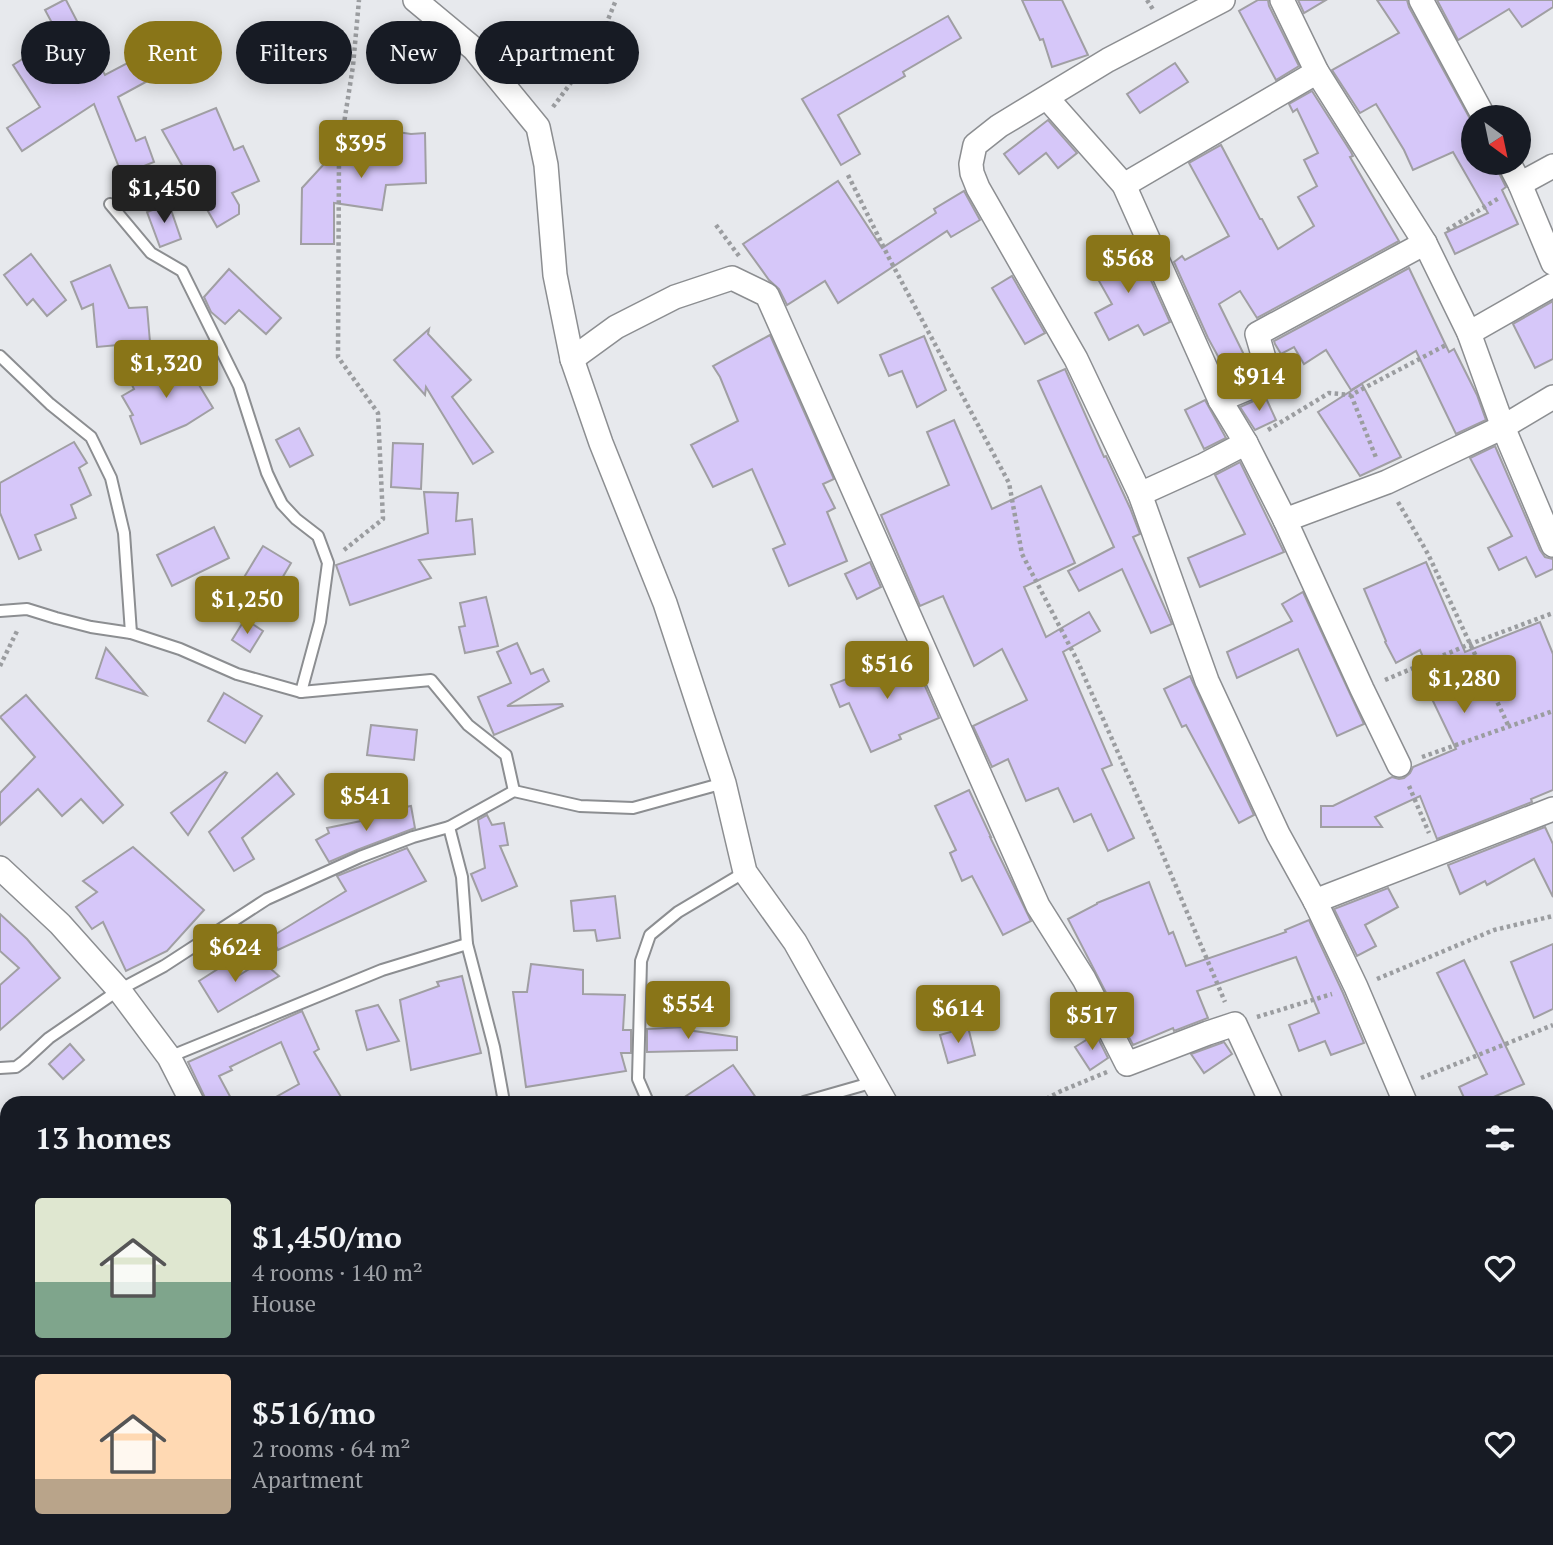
<!DOCTYPE html>
<html lang="en">
<head>
<meta charset="utf-8">
<style>
  body { margin:0; font-family:"PT Serif",serif; background:#20242c; color:#f1f3f6; height:100vh; display:flex; flex-direction:column; font-size:26px; white-space:nowrap }
  * { box-sizing:border-box; margin:0 }
  p { font-size:23px; color:#9ea1a6 }
  .icon { flex:none; width:38px; height:38px; fill:none; stroke:currentColor; stroke-width:2; stroke-linecap:round; stroke-linejoin:round }
  .map { position:relative; flex:1; overflow:hidden }
  .side { position:absolute; left:0px; top:1096px; width:1554px; height:450px; display:flex; flex-direction:column; background:#171b24; border-radius:21px 21px 0 0; box-shadow:0 4px 18px #0003 }
  .side>* { flex:none }
  .banner { position:absolute; left:21px; top:21px; width:700px; height:63px; display:flex; gap:14px }
  .needle { width:46px; rotate:147deg }
  .fabs { position:absolute; left:1461px; top:105px; display:grid; gap:14px }
  .fabs a { display:grid; place-items:center; width:70px; height:70px; border-radius:50%; background:#171b24; box-shadow:0 4px 18px #0003; font-size:35px }
  .price { position:absolute; translate:-50% -60px; padding:0 16px; border-radius:7px; background:#897518; color:#fff; font-size:23px; line-height:46px; filter:drop-shadow(0 2px 4px #0008) }
  .price::after { content:''; position:absolute; left:50%; top:42px; width:21px; height:16px; margin-left:-10px; background:inherit; clip-path:polygon(0 0,100% 0,50% 100%) }
  .price.on { background:#222; color:#fff }
  ul { padding:0; list-style:none }
  li { display:flex; align-items:center; gap:21px; height:175px; padding:0 35px }
  li+li { border-top:2px solid #363941 }
  li span { display:grid; place-items:center; flex:none; width:196px; height:140px; border-radius:7px; color:#555 }
  li>.icon { margin-inline-start:auto }
  span .icon { width:84px; height:84px; fill:#fffc; stroke-width:1 }
  li b { font-size:30px }
  h2 { display:flex; justify-content:space-between; align-items:center; height:84px; padding:0 35px; font-size:30px }
  .chip { padding:0 24px; border-radius:32px; background:#171b24; box-shadow:0 4px 18px #0003; font-size:24px; line-height:63px }
  .chip.on { background:#897518; color:#fff }
  .map>svg:first-child { display:block }
  .building { fill:#d6c7f9; stroke:#a09fa3; stroke-width:2 }
  .lines { fill:none; stroke-linecap:round; stroke-linejoin:round }
  .service-casing { stroke:#8c8e91; stroke-width:14 }
  .minor-casing { stroke:#8c8e91; stroke-width:26 }
  .path { stroke:#9b9da0; stroke-width:4.5; stroke-dasharray:3.5 3.5; stroke-linecap:butt }
  .service { stroke:#fff; stroke-width:10 }
  .minor { stroke:#fff; stroke-width:23 }
</style>
</head>
<body>
<div class="map">
<svg width="1553" height="1545" viewBox="0 0 1553 1545">
  <rect width="100%" height="100%" fill="#e7e9ed"/>
  <g class="building">
    <path d="M 64,0 L 66,0 L 105,75 L 154,49 L 166,71 L 118,97 L 136,141 L 145,137 L 154,162 L 122,175 L 94,104 L 22,151 L 7,128 L 40,107 L 13,65 L 59,36 L 45,10 Z"/>
    <path d="M 1022,0 L 1062,0 L 1088,55 L 1052,67 L 1043,39 L 1040,40 Z"/>
    <path d="M 1258,0 L 1268,0 L 1269,6 L 1299,66 L 1276,80 L 1239,11 Z"/>
    <path d="M 1298,0 L 1326,0 L 1304,13 Z"/>
    <path d="M 1377,0 L 1407,0 L 1409,7 L 1474,126 L 1474,163 L 1495,163 L 1497,169 L 1506,187 L 1502,190 L 1518,224 L 1455,254 L 1445,233 L 1488,213 L 1453,152 L 1413,170 L 1404,150 L 1376,104 L 1360,113 L 1332,70 L 1399,33 Z"/>
    <path d="M 1437,0 L 1553,0 L 1553,7 L 1522,27 L 1509,9 L 1458,40 Z"/>
    <path d="M 948,16 L 961,38 L 903,72 L 905,76 L 838,115 L 860,154 L 841,165 L 802,99 Z"/>
    <path d="M 195,36 L 207,57 L 184,69 L 173,48 Z"/>
    <path d="M 1175,63 L 1188,82 L 1140,113 L 1127,94 Z"/>
    <path d="M 1312,91 L 1351,152 L 1353,156 L 1350,157 L 1399,241 L 1257,318 L 1240,291 L 1219,304 L 1252,371 L 1231,380 L 1208,338 L 1174,262 L 1182,256 L 1185,260 L 1229,236 L 1189,163 L 1221,145 L 1260,219 L 1262,219 L 1278,249 L 1314,226 L 1298,197 L 1317,186 L 1304,160 L 1318,153 L 1297,109 L 1293,112 L 1289,104 Z"/>
    <path d="M 216,108 L 234,150 L 243,146 L 259,181 L 232,193 L 239,205 L 239,214 L 217,227 L 162,130 Z"/>
    <path d="M 1048,120 L 1077,153 L 1058,168 L 1046,153 L 1019,174 L 1004,154 Z"/>
    <path d="M 363,127 L 411,134 L 425,133 L 426,183 L 386,185 L 382,210 L 334,203 L 334,244 L 301,244 L 302,188 L 324,164 L 357,164 Z"/>
    <path d="M 838,181 L 882,248 L 936,213 L 934,209 L 964,191 L 980,220 L 951,237 L 947,231 L 838,303 L 825,281 L 787,305 L 779,289 L 769,280 L 743,244 Z"/>
    <path d="M 169,204 L 181,239 L 160,247 L 147,212 Z"/>
    <path d="M 1127,245 L 1135,260 L 1140,256 L 1170,322 L 1144,335 L 1138,325 L 1109,340 L 1095,313 L 1112,304 L 1090,265 Z"/>
    <path d="M 31,254 L 66,300 L 47,316 L 33,299 L 27,305 L 4,275 Z"/>
    <path d="M 110,265 L 129,308 L 147,307 L 150,342 L 97,347 L 93,304 L 82,309 L 71,282 Z"/>
    <path d="M 1409,268 L 1449,352 L 1454,349 L 1477,395 L 1486,420 L 1456,434 L 1416,351 L 1351,390 L 1326,350 L 1304,364 L 1294,347 L 1281,354 L 1275,344 L 1274,341 Z"/>
    <path d="M 229,269 L 281,318 L 266,334 L 239,310 L 225,324 L 211,312 L 204,297 Z"/>
    <path d="M 1012,276 L 1045,333 L 1025,344 L 992,288 Z"/>
    <path d="M 1553,301 L 1553,359 L 1535,368 L 1513,324 Z"/>
    <path d="M 429,329 L 428,334 L 471,380 L 452,397 L 493,452 L 473,464 L 426,387 L 425,395 L 394,360 Z"/>
    <path d="M 770,335 L 834,479 L 823,484 L 835,508 L 827,512 L 847,561 L 789,586 L 773,549 L 785,544 L 752,469 L 713,487 L 691,445 L 738,421 L 720,377 L 713,366 Z"/>
    <path d="M 924,336 L 946,390 L 917,407 L 902,371 L 889,376 L 880,355 Z"/>
    <path d="M 182,354 L 196,380 L 213,408 L 186,425 L 141,444 L 130,416 L 133,415 L 122,396 L 134,389 L 130,381 Z"/>
    <path d="M 1065,369 L 1104,457 L 1106,456 L 1130,508 L 1140,534 L 1133,537 L 1172,624 L 1151,633 L 1122,569 L 1079,591 L 1068,571 L 1114,547 L 1038,381 Z"/>
    <path d="M 1362,384 L 1401,457 L 1360,476 L 1318,412 Z"/>
    <path d="M 1265,396 L 1276,420 L 1255,430 L 1240,407 Z"/>
    <path d="M 1205,400 L 1226,438 L 1204,449 L 1185,410 Z"/>
    <path d="M 954,420 L 992,509 L 1041,486 L 1075,563 L 1024,587 L 1046,637 L 1089,612 L 1100,631 L 1063,652 L 1112,765 L 1102,769 L 1134,838 L 1108,851 L 1091,814 L 1074,822 L 1058,788 L 1026,801 L 1008,759 L 992,767 L 973,726 L 1027,700 L 1002,649 L 974,666 L 943,596 L 920,606 L 881,515 L 949,485 L 927,432 Z"/>
    <path d="M 299,428 L 313,455 L 290,467 L 276,440 Z"/>
    <path d="M 74,442 L 87,463 L 79,468 L 91,495 L 71,505 L 76,518 L 35,535 L 41,550 L 19,559 L 0,513 L 0,483 Z"/>
    <path d="M 393,443 L 423,444 L 421,489 L 391,487 Z"/>
    <path d="M 1495,446 L 1540,550 L 1545,557 L 1553,559 L 1553,569 L 1536,577 L 1526,557 L 1499,570 L 1488,548 L 1512,536 L 1470,458 Z"/>
    <path d="M 1240,462 L 1284,552 L 1200,587 L 1188,558 L 1245,534 L 1215,475 Z"/>
    <path d="M 424,492 L 458,493 L 456,521 L 472,519 L 475,554 L 419,560 L 431,578 L 350,605 L 336,565 L 428,533 Z"/>
    <path d="M 214,527 L 229,558 L 172,586 L 157,555 Z"/>
    <path d="M 263,546 L 291,563 L 261,614 L 237,603 L 247,581 L 243,579 Z"/>
    <path d="M 870,562 L 881,587 L 857,599 L 845,574 Z"/>
    <path d="M 1426,562 L 1465,652 L 1540,622 L 1553,654 L 1553,790 L 1531,799 L 1532,802 L 1437,839 L 1420,796 L 1375,817 L 1382,827 L 1321,827 L 1321,806 L 1333,806 L 1392,777 L 1399,779 L 1404,778 L 1410,773 L 1413,767 L 1456,749 L 1432,699 L 1439,696 L 1420,650 L 1396,663 L 1385,642 L 1386,641 L 1364,589 Z"/>
    <path d="M 1303,592 L 1364,724 L 1337,736 L 1298,649 L 1237,678 L 1227,652 L 1292,621 L 1282,604 Z"/>
    <path d="M 486,597 L 498,646 L 465,653 L 459,627 L 465,626 L 460,603 Z"/>
    <path d="M 245,619 L 263,631 L 250,652 L 232,640 Z"/>
    <path d="M 517,643 L 531,674 L 543,669 L 549,681 L 507,706 L 562,704 L 563,706 L 494,735 L 478,697 L 511,683 L 497,652 Z"/>
    <path d="M 106,648 L 146,695 L 96,678 Z"/>
    <path d="M 911,654 L 939,718 L 899,735 L 901,739 L 871,752 L 849,703 L 840,707 L 831,685 Z"/>
    <path d="M 1190,676 L 1254,815 L 1239,823 L 1186,725 L 1182,727 L 1164,689 Z"/>
    <path d="M 224,693 L 262,716 L 245,743 L 208,721 Z"/>
    <path d="M 26,695 L 123,805 L 103,823 L 81,799 L 62,816 L 38,789 L 0,825 L 0,793 L 35,757 L 0,717 Z"/>
    <path d="M 371,725 L 417,730 L 414,760 L 367,755 Z"/>
    <path d="M 225,772 L 227,773 L 188,835 L 171,813 Z"/>
    <path d="M 277,773 L 294,794 L 242,838 L 254,859 L 234,871 L 209,832 Z"/>
    <path d="M 969,790 L 991,837 L 990,837 L 1031,921 L 1003,935 L 972,876 L 962,881 L 950,853 L 956,850 L 935,806 Z"/>
    <path d="M 411,806 L 415,828 L 357,850 L 329,862 L 316,840 L 329,833 L 327,828 L 361,821 L 389,810 Z"/>
    <path d="M 487,815 L 492,825 L 504,823 L 508,845 L 500,846 L 517,886 L 482,901 L 471,874 L 485,868 L 478,820 Z"/>
    <path d="M 1545,827 L 1553,844 L 1553,897 L 1534,859 L 1487,885 L 1485,881 L 1460,894 L 1448,865 Z"/>
    <path d="M 133,847 L 204,910 L 167,951 L 126,971 L 103,922 L 92,929 L 76,907 L 97,892 L 83,881 Z"/>
    <path d="M 407,848 L 426,881 L 278,950 L 271,937 L 346,891 L 337,876 Z"/>
    <path d="M 1149,882 L 1169,934 L 1173,932 L 1186,966 L 1286,932 L 1285,930 L 1309,920 L 1343,993 L 1364,1043 L 1331,1055 L 1325,1041 L 1299,1051 L 1289,1025 L 1319,1013 L 1296,957 L 1197,991 L 1208,1018 L 1174,1031 L 1173,1028 L 1133,1045 L 1068,919 L 1097,904 L 1097,903 Z"/>
    <path d="M 1388,888 L 1398,907 L 1365,925 L 1376,946 L 1357,956 L 1334,909 Z"/>
    <path d="M 615,896 L 620,938 L 597,941 L 595,930 L 574,931 L 571,901 Z"/>
    <path d="M 0,914 L 27,939 L 60,978 L 0,1030 L 0,985 L 19,968 L 0,951 Z"/>
    <path d="M 1553,944 L 1553,1009 L 1534,1018 L 1511,962 Z"/>
    <path d="M 1464,960 L 1524,1084 L 1482,1102 L 1466,1102 L 1459,1087 L 1487,1074 L 1437,973 Z"/>
    <path d="M 262,961 L 279,976 L 218,1012 L 199,981 L 229,962 L 238,976 Z"/>
    <path d="M 531,964 L 583,970 L 583,994 L 625,995 L 623,1030 L 631,1030 L 631,1053 L 621,1053 L 626,1071 L 526,1087 L 513,992 L 527,992 Z"/>
    <path d="M 462,976 L 481,1053 L 411,1070 L 400,1000 L 439,986 L 437,982 Z"/>
    <path d="M 378,1005 L 399,1041 L 367,1050 L 356,1011 Z"/>
    <path d="M 302,1011 L 319,1049 L 314,1052 L 344,1102 L 267,1102 L 299,1084 L 281,1042 L 230,1067 L 232,1070 L 219,1076 L 233,1102 L 207,1102 L 188,1062 Z"/>
    <path d="M 686,1027 L 687,1030 L 737,1037 L 737,1050 L 647,1052 L 647,1029 Z"/>
    <path d="M 968,1027 L 975,1055 L 948,1063 L 940,1035 Z"/>
    <path d="M 1096,1034 L 1108,1058 L 1090,1070 L 1075,1047 Z"/>
    <path d="M 1224,1042 L 1232,1054 L 1204,1073 L 1191,1054 Z"/>
    <path d="M 70,1044 L 84,1060 L 63,1079 L 49,1064 Z"/>
    <path d="M 733,1065 L 759,1102 L 677,1102 Z"/>
  </g>
  <g class="lines">
    <g class="service-casing">
      <g id="service">
        <path d="M 110,204 L 151,253 L 182,271 L 239,386 L 267,473 L 274,488 L 282,504 L 296,519 L 318,536 L 328,563 L 320,622 L 301,692"/>
        <path d="M 0,356 L 50,404 L 91,437 L 111,478 L 124,533 L 131,633"/>
        <path d="M 0,611 L 27,609 L 56,618 L 91,627 L 131,633 L 180,649 L 237,674 L 301,692 L 431,680 L 468,725 L 506,755 L 514,791"/>
        <path d="M 449,827 L 462,877 L 467,944 L 494,1047 L 504,1102"/>
        <path d="M 169,1057 L 382,970 L 467,944"/>
        <path d="M 0,1068 L 16,1067 L 24,1061 L 49,1038 L 119,990 L 164,966 L 267,899 L 360,857 L 413,837 L 449,827 L 514,791 L 580,806 L 633,808 L 724,783"/>
        <path d="M 648,1102 L 638,1079 L 641,961 L 650,935 L 678,912 L 745,872"/>
        <path d="M 804,1102 L 874,1082"/>
        <path d="M 0,1361 L 7,1366"/>
        <path d="M 0,1471 L 7,1471"/>
        <path d="M 875,1538 L 879,1545"/>
      </g>
    </g>
    <g class="minor-casing">
      <g id="minor">
        <path d="M 415,0 L 474,49 L 538,127 L 546,165 L 555,275 L 572,359 L 601,443 L 665,603 L 724,783 L 745,872 L 795,942 L 885,1102"/>
        <path d="M 1223,0 L 1108,60 L 999,126 L 975,145 L 971,164 L 972,173 L 978,188 L 1076,359 L 1140,494 L 1207,681 L 1278,834 L 1315,901 L 1356,987 L 1405,1102"/>
        <path d="M 1282,0 L 1317,72 L 1425,243 L 1469,333 L 1503,427 L 1553,545"/>
        <path d="M 1421,0 L 1484,117"/>
        <path d="M 1047,98 L 1124,185 L 1220,400 L 1246,443 L 1285,520 L 1362,689 L 1399,765"/>
        <path d="M 1509,163 L 1520,184 L 1553,263"/>
        <path d="M 1520,184 L 1553,166"/>
        <path d="M 1124,185 L 1317,72"/>
        <path d="M 1469,333 L 1553,285"/>
        <path d="M 572,359 L 616,327 L 675,297 L 732,278 L 767,295 L 1038,906 L 1084,979 L 1127,1064 L 1208,1033 L 1235,1024 L 1271,1102"/>
        <path d="M 1220,400 L 1270,379 L 1257,334 L 1425,243"/>
        <path d="M 1140,494 L 1204,465 L 1246,443"/>
        <path d="M 1285,520 L 1387,482 L 1503,427 L 1553,397"/>
        <path d="M 0,868 L 60,924 L 119,990 L 169,1057 L 192,1102"/>
        <path d="M 1315,901 L 1553,809"/>
        <path d="M 1547,1345 L 1553,1342"/>
        <path d="M 1547,1432 L 1553,1441"/>
        <path d="M 532,1538 L 540,1545"/>
        <path d="M 1132,1538 L 1135,1545"/>
        <path d="M 1345,1538 L 1348,1545"/>
      </g>
    </g>
    <g class="path">
      <path d="M 1147,0 L 1154,11"/>
      <path d="M 553,107 L 596,49 L 616,0"/>
      <path d="M 848,175 L 889,258 L 1009,483 L 1022,554 L 1077,660 L 1154,834 L 1225,1002"/>
      <path d="M 716,225 L 739,256"/>
      <path d="M 1447,230 L 1499,198"/>
      <path d="M 1351,395 L 1377,460"/>
      <path d="M 1268,430 L 1329,393 L 1351,395 L 1446,345"/>
      <path d="M 1398,502 L 1428,554 L 1509,727"/>
      <path d="M 344,550 L 383,519 L 378,413 L 338,357 L 339,155 L 353,66 L 359,0"/>
      <path d="M 0,666 L 18,629"/>
      <path d="M 1385,680 L 1470,644 L 1553,613"/>
      <path d="M 1422,757 L 1553,711"/>
      <path d="M 1409,786 L 1429,833"/>
      <path d="M 1377,979 L 1494,930 L 1553,916"/>
      <path d="M 1257,1017 L 1332,994"/>
      <path d="M 1421,1078 L 1553,1025"/>
      <path d="M 1040,1102 L 1061,1091 L 1107,1072"/>
      <path d="M 1547,1118 L 1553,1116"/>
      <path d="M 1472,1538 L 1475,1545"/>
    </g>
    <use href="#service" class="service"/>
    <use href="#minor" class="minor"/>
  </g>
</svg>
<div class="fabs">
<a><svg class="needle" viewBox="-14 -14 28 28"><path d="M0-13l5 13h-10z" fill="#e53935"/><path d="M0 13l5-13h-10z" fill="#9ea1a6"/></svg></a>
</div>
<b class="price" style="left:361px;top:180px">$395</b>
<b class="price on" style="left:164px;top:225px">$1,450</b>
<b class="price" style="left:1128px;top:295px">$568</b>
<b class="price" style="left:166px;top:400px">$1,320</b>
<b class="price" style="left:1259px;top:413px">$914</b>
<b class="price" style="left:247px;top:636px">$1,250</b>
<b class="price" style="left:887px;top:701px">$516</b>
<b class="price" style="left:1464px;top:715px">$1,280</b>
<b class="price" style="left:366px;top:833px">$541</b>
<b class="price" style="left:235px;top:984px">$624</b>
<b class="price" style="left:688px;top:1041px">$554</b>
<b class="price" style="left:958px;top:1045px">$614</b>
<b class="price" style="left:1092px;top:1052px">$517</b>
<div class="banner">
<a class="chip">Buy</a>
<a class="chip on">Rent</a>
<a class="chip">Filters</a>
<a class="chip">New</a>
<a class="chip">Apartment</a>
</div>
<section class="side">
<h2>13 homes<svg class="icon" aria-label="filters" viewBox="0 0 24 24"><path d="M4 7h16M4 17h16"/><circle cx="9" cy="7" r="2"/><circle cx="15" cy="17" r="2"/></svg></h2>
<ul>
<li><span style="background:linear-gradient(#dfe7d0 60%,#7fa58c 0)"><svg class="icon" aria-label="home" viewBox="0 0 24 24"><path d="M3 11l9-7 9 7M6 9v11h12V9"/></svg></span><div><b>$1,450/mo</b><p>4 rooms · 140 m²</p><p>House</p></div><svg class="icon" aria-label="heart" viewBox="0 0 24 24"><path d="M12 20l-8-8c-3-5 5-10 8-4 3-6 11-1 8 4z"/></svg></li>
<li><span style="background:linear-gradient(#ffd9b3 75%,#b9a48a 0)"><svg class="icon" aria-label="home" viewBox="0 0 24 24"><path d="M3 11l9-7 9 7M6 9v11h12V9"/></svg></span><div><b>$516/mo</b><p>2 rooms · 64 m²</p><p>Apartment</p></div><svg class="icon" aria-label="heart" viewBox="0 0 24 24"><path d="M12 20l-8-8c-3-5 5-10 8-4 3-6 11-1 8 4z"/></svg></li>
</ul>
</section>
</div>
</body>
</html>
